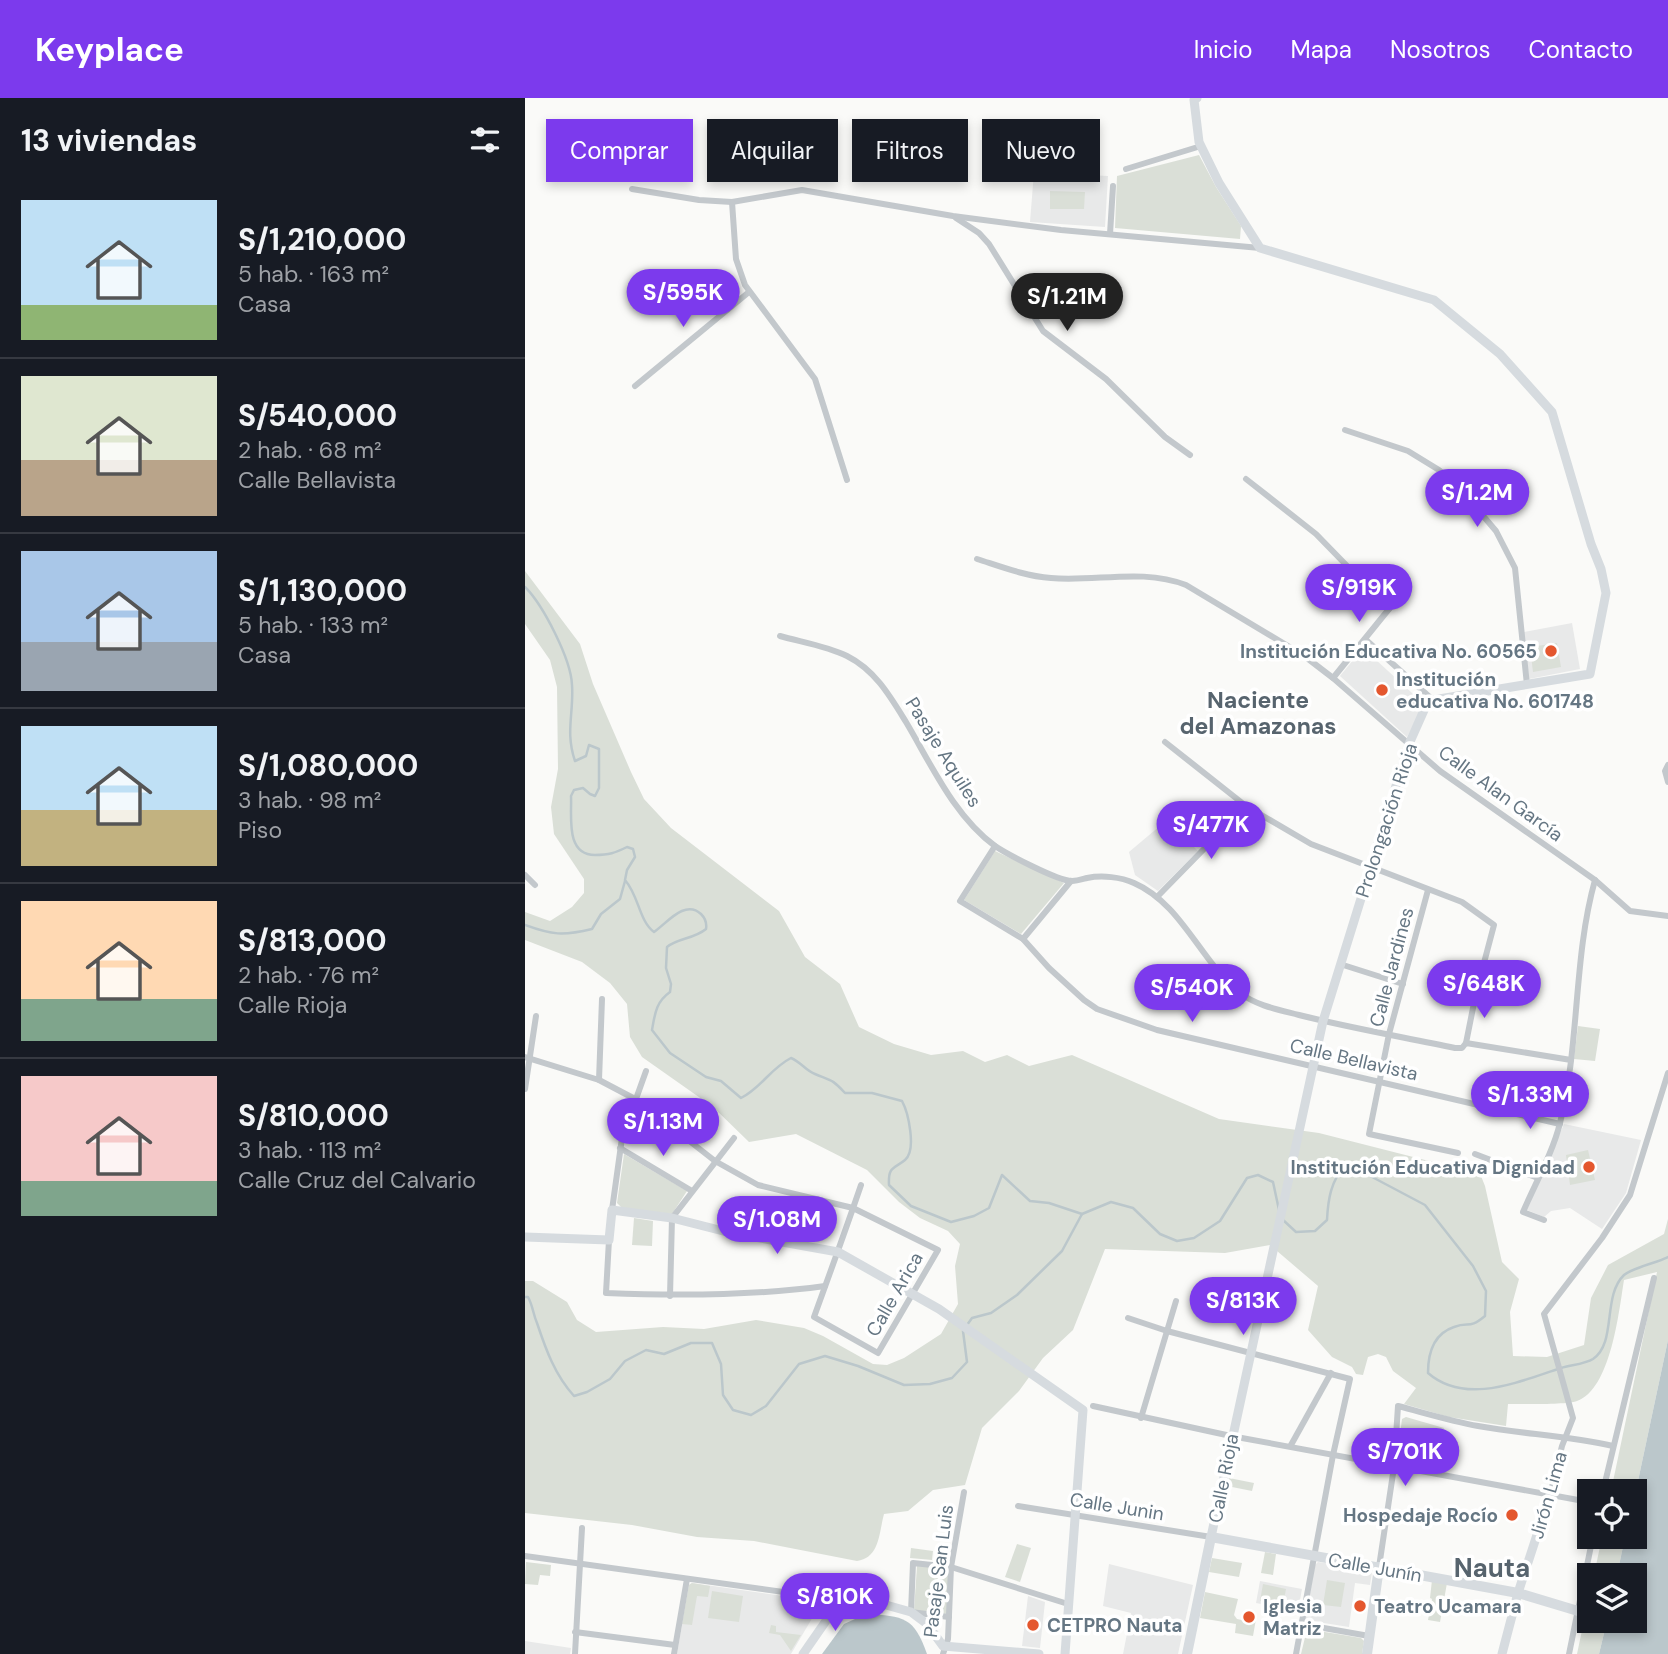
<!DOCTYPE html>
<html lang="es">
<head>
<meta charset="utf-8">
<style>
  body { margin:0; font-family:"DM Sans",sans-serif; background:#20242c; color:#f1f3f6; height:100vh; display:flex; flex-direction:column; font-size:26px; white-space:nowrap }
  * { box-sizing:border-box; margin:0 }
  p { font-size:23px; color:#9ea1a6 }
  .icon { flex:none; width:38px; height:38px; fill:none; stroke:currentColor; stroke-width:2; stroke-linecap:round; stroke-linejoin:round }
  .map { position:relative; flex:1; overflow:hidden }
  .details { display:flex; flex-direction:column; background:#171b24; width:525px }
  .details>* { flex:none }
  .guide { position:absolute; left:21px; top:21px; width:665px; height:63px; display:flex; gap:14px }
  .buttons { position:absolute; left:1052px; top:1381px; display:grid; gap:14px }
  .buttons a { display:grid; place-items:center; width:70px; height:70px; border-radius:0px; background:#171b24; box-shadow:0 4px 10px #0003; font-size:35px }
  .price { position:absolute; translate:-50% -60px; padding:0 16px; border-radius:24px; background:#7c3aed; color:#fff; font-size:23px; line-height:46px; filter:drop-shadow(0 2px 4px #0008) }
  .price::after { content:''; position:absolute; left:50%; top:42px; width:21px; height:16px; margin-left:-10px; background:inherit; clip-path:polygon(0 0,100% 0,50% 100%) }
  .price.current { background:#222; color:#fff }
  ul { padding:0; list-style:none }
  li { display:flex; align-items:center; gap:21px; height:175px; padding:0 21px }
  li+li { border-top:2px solid #363941 }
  li span { display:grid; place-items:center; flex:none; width:196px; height:140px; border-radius:0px; color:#555 }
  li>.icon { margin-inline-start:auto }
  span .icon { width:84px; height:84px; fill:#fffc; stroke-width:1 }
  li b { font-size:30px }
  h2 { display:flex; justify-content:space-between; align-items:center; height:84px; padding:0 21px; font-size:30px }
  .pill { padding:0 24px; border-radius:0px; background:#171b24; box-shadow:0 4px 10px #0003; font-size:24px; line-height:63px }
  .pill.current { background:#7c3aed; color:#fff }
  header { display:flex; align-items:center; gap:42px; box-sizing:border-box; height:98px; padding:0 35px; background:#7c3aed; color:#fff }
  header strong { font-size:33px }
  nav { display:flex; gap:38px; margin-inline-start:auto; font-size:24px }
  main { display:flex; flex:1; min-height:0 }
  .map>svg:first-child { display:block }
  .built { fill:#e8e9e9 }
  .green { fill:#dadfd7 }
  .water { fill:#bbc7cb }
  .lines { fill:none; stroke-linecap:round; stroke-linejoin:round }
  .stream { stroke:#bbc7cb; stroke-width:2.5 }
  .street { stroke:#c3c8cc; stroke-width:6 }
  .secondary { stroke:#d6dbdf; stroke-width:9 }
  .primary { stroke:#d6dbdf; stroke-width:10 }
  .poi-dot { fill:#e4572e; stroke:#fff; stroke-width:2.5 }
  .labels { text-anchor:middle; stroke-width:7; stroke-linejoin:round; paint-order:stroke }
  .poi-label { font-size:19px; font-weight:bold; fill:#657683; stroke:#fff; text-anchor:start }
  .street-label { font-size:19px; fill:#657683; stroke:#fff }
  .quarter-label { font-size:23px; font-weight:bold; fill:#57646e; stroke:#fff }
  .district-label { font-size:26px; font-weight:bold; fill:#57646e; stroke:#fff }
</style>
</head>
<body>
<header>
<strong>Keyplace</strong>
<nav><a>Inicio</a><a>Mapa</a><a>Nosotros</a><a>Contacto</a></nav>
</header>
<main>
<section class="details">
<h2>13 viviendas<svg class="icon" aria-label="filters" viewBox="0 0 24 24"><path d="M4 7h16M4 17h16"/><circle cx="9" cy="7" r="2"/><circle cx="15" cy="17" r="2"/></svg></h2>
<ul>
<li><span style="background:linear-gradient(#bfe0f5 75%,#8fb573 0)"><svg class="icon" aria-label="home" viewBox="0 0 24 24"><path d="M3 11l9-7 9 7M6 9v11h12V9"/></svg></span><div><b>S/1,210,000</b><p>5 hab. · 163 m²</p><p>Casa</p></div></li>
<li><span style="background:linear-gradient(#dfe7d0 60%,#b9a48a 0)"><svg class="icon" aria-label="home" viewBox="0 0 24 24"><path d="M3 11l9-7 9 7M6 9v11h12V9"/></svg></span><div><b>S/540,000</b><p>2 hab. · 68 m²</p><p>Calle Bellavista</p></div></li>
<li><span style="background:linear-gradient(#a9c7e8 65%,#9aa5b1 0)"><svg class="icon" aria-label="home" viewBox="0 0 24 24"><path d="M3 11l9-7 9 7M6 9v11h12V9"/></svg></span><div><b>S/1,130,000</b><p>5 hab. · 133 m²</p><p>Casa</p></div></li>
<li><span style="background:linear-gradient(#bfe0f5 60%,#c2b280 0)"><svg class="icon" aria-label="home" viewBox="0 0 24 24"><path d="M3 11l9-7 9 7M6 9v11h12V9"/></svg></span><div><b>S/1,080,000</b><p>3 hab. · 98 m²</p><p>Piso</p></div></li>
<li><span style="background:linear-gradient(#ffd9b3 70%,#7fa58c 0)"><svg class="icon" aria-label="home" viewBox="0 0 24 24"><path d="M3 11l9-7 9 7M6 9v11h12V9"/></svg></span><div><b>S/813,000</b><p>2 hab. · 76 m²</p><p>Calle Rioja</p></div></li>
<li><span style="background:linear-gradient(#f6c9c9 75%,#7fa58c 0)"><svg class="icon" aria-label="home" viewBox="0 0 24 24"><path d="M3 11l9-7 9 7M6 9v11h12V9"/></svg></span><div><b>S/810,000</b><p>3 hab. · 113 m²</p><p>Calle Cruz del Calvario</p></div></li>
</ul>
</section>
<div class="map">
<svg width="1143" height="1556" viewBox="0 0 1143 1556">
  <rect width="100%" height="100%" fill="#fafaf8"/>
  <g class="built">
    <path d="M 509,74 L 583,78 L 580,129 L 505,124 Z"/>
    <path d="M 1047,525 L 1055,571 L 1004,581 L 999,534 Z"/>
    <path d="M 838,550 L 899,606 L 882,639 L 815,578 Z"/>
    <path d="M 642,722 L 673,753 L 633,793 L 610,777 L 604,754 Z"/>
    <path d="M 1039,1026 L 1116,1042 L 1101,1095 L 1077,1131 L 1045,1110 L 1026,1113 L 1019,1119 L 1002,1112 Z"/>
    <path d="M 793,1464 L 845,1472 L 847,1474 L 845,1487 L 830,1485 L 824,1529 L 780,1522 L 790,1467 Z"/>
    <path d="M 584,1466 L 668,1487 L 653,1556 L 598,1556 L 606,1515 L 578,1508 Z"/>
    <path d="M 735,1483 L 777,1491 L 773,1513 L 731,1505 Z"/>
    <path d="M 167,1485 L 287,1502 L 292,1512 L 266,1556 L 152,1556 L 164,1487 Z"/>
    <path d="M 503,1498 L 520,1504 L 515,1550 L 497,1548 Z"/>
    <path d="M 0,1543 L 46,1550 L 45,1556 L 0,1556 Z"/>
  </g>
  <g class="green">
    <path d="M 674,57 L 691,89 L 716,128 L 715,141 L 590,130 L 592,78 Z"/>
    <path d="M 525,93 L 560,94 L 559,111 L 525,111 Z"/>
    <path d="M 0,473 L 55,546 L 68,586 L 106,674 L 119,701 L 146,730 L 254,813 L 280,859 L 315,886 L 334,929 L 369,946 L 406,957 L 438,953 L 460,964 L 482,957 L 504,968 L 547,957 L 694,1021 L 794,1035 L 900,1062 L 943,1069 L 956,1078 L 960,1088 L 977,1164 L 994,1181 L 985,1214 L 988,1258 L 1022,1259 L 1059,1247 L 1066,1200 L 1083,1167 L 1139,1136 L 1143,1121 L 1143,1242 L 1110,1397 L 1110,1393 L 1086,1393 L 1132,1174 L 1099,1182 C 1094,1213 1086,1291 1052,1303 C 1041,1307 997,1306 983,1306 L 981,1328 L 924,1319 L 879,1306 L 891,1290 L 868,1273 L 861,1259 L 853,1256 L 843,1259 L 838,1277 L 831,1276 L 827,1269 L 807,1259 L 783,1232 L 793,1188 L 745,1147 L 700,1155 L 580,1151 L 548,1232 L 518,1260 L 494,1293 L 457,1330 L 440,1387 L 408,1392 L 383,1413 L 359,1416 C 354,1434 355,1460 332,1463 L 229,1443 L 172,1439 L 107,1427 L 0,1415 L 0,1183 L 8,1183 L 42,1204 L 52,1222 L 71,1234 L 138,1229 L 179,1231 L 231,1222 L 279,1230 L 298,1238 L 348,1266 L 362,1267 L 379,1260 L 416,1236 L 433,1206 L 430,1168 L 435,1146 L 423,1133 L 395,1120 L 374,1104 L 342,1072 L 271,1036 L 224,1044 L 188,1009 L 117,959 L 105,939 L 102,906 L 85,885 L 57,864 L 0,842 L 0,814 L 25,823 L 47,809 L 59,795 L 59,781 L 29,736 L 26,709 L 33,671 L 32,589 L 25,562 L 0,526 Z"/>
    <path d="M 1032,545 L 1036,569 L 1008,574 L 1005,549 Z"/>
    <path d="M 470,753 L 539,785 L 496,836 L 439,802 Z"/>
    <path d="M 1053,928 L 1075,931 L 1070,963 L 1049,961 Z"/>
    <path d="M 1063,1052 L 1070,1082 L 1045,1087 L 1041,1057 Z"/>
    <path d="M 99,1056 L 162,1093 L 147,1116 L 97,1110 L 92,1105 Z"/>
    <path d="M 109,1120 L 128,1123 L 127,1148 L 107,1147 Z"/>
    <path d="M 881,1319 L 919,1330 L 913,1347 L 875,1337 L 877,1321 Z"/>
    <path d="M 704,1380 L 729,1385 L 727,1393 L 702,1388 Z"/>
    <path d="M 1077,1439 L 1100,1439 L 1092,1477 L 1069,1477 Z"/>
    <path d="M 492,1446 L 506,1450 L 495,1484 L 480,1479 Z"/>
    <path d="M 386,1450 L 408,1453 L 407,1462 L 385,1460 Z"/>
    <path d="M 740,1454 L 751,1456 L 748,1477 L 736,1475 Z"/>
    <path d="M 687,1460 L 717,1465 L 714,1479 L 684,1474 Z"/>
    <path d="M 1,1464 L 26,1467 L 25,1478 L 15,1477 L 13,1487 L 0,1486 Z"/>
    <path d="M 392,1468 L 423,1469 L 423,1516 L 389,1513 Z"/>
    <path d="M 802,1482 L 820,1485 L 816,1509 L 798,1507 Z"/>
    <path d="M 907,1482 L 922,1485 L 915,1524 L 903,1522 L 907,1501 L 905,1500 Z"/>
    <path d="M 167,1485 L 185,1488 L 183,1499 L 172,1498 L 167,1527 L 157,1526 L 164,1487 Z"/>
    <path d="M 738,1486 L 761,1491 L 758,1507 L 735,1503 Z"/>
    <path d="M 187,1493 L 218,1498 L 214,1524 L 183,1520 Z"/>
    <path d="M 680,1494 L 713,1501 L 709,1517 L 712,1521 L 726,1524 L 727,1520 L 731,1521 L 728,1538 L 710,1535 L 711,1526 L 675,1520 Z"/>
    <path d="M 1064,1499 L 1064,1522 L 1082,1523 L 1074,1556 L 1052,1556 Z"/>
    <path d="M 246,1527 L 251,1528 L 251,1534 L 276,1537 L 266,1553 L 255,1537 L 244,1535 Z"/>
    <path d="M 782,1531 L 836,1540 L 839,1543 L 837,1556 L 776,1556 Z"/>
  </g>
  <g class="water">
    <path d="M 1143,1242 L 1143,1556 L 1074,1556 L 1082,1523 L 1110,1522 L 1110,1477 L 1092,1477 L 1100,1439 L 1110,1438 L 1110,1397 Z"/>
    <path d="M 341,1516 C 379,1518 389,1519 402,1556 L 297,1556 L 319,1526 Z"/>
  </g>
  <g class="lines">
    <g class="stream">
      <path d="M 0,489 C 18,507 46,561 47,587 C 49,615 40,634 50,663 L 61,658 L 64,647 L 74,651 L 74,690 L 70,698 L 65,696 L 58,690 L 49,692 L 46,698 C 47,718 40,757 70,757 C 84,757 90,755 102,749 L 108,751 L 110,759 L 102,772 L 100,782 C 114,798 114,823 129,834 C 142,825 160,801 176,816 C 181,821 182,825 181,831 C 169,841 153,840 142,849 L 141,870 L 146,886 L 145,894 C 131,904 130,915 127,932 L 145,955 L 181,979 L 196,983 L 216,1000 C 236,990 246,970 266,960 C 276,964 281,973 290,976 C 307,983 307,981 320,995 L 347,995 L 377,1003 C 383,1014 392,1052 380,1062 C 369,1071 363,1068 364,1087 L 386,1108 L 426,1124 L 449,1118 L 464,1110 L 477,1077 L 505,1103 L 524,1105 L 557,1116"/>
      <path d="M 0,827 C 27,837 38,838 67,831 L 76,816 L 95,801 L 100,783"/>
      <path d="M 757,1121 L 771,1134 L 790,1133 L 802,1122 C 803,1101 806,1083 820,1067 L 832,1071 L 900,1107 L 948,1168 L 961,1193 L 960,1218 C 943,1232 945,1223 929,1229 C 908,1236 903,1256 903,1275 C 941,1308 995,1283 1036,1270 C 1046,1267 1060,1266 1068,1261 C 1092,1245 1077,1198 1099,1177 C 1107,1170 1131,1165 1143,1159"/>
      <path d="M 0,1199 L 3,1199 C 8,1208 8,1216 12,1225 C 21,1252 30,1277 49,1298 L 62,1294 L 85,1281 L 100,1263 L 121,1252 L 139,1256 L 166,1245 L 187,1245 L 196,1266 L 198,1297 L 208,1312 L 226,1317 L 241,1308 L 274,1266 L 300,1258 L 333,1268 L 379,1287 L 405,1286 L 427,1280 L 442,1264 L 438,1233"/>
      <path d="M 442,1227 L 447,1220 L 466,1215 L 492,1197 L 537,1153 L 557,1116 L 586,1104 L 608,1110 L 635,1136 L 652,1143 L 669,1140 L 695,1123 L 722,1080 L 733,1077 L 748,1084 L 754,1112"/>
    </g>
    <g class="street">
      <path d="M 601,71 L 676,48"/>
      <path d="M 107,91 L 174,102 L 207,104 L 277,92 L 428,118 L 536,132 L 735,150"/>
      <path d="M 207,104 L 211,161 L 220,187 L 290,281 L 322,382"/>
      <path d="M 431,120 L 454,135 L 464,146 L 518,233 L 581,281 L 640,339 L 665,357"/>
      <path d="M 585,136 L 588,88"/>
      <path d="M 110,288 L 224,194"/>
      <path d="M 820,332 L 883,353 L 914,372 L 931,386 L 971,433 L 990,470 L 1002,587"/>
      <path d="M 721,381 L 791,436 L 864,511"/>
      <path d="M 452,461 C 477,469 500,478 526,480 C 571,484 617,470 661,487 L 778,557 L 808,580 L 915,673 L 1070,782 L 1105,813 L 1143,818"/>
      <path d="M 255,538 C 276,544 302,548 322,558 C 350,572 365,598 381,624 C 406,666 429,718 470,748 C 482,756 533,783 547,783 C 552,783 558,781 562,780 C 577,777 596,779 609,785 C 657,806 675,863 715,895 C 732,908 755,912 774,917 C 826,930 878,939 930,950 L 937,950 L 941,945 L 1046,962"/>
      <path d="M 840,541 L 908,602"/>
      <path d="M 808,580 L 881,490"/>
      <path d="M 640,644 L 721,708 L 786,746 L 937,804 L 969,827 L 951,895 L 941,945"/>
      <path d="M 1143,667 L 1140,673 L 1143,684"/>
      <path d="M 470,748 L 435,803 L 498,841 L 524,870 L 559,902 L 572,911 L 632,932 L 1035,1026"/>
      <path d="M 0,777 L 10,787"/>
      <path d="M 903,792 L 864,936 L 844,1036 L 933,1055"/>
      <path d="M 632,799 L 721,708"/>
      <path d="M 498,841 L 546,783"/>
      <path d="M 815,866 L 878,886"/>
      <path d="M 0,959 L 74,982 L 112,1002 L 190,1063 L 233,1087 L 328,1110 L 413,1152 L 353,1255 L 289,1219 C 305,1175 321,1131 336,1087"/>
      <path d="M 74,982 L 77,901"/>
      <path d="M 0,991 L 11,918"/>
      <path d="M 95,1050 L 167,1093"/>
      <path d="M 950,1056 L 1013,1080"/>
      <path d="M 87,1112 L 97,1040 L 121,973"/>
      <path d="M 1019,1122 L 998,1114 C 1010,1086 1028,1054 1035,1025 C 1055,945 1048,861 1070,782"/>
      <path d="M 84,1142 L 81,1195 C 154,1198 227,1198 300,1188"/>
      <path d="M 145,1198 L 147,1120 L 209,1040"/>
      <path d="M 603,1220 L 642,1233 L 825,1281 L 808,1357 L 771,1556"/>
      <path d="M 568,1308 L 706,1338 L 1064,1404"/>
      <path d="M 616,1320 L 651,1203"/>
      <path d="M 766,1347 L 806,1275"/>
      <path d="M 1078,1393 L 1129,1180"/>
      <path d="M 1025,1397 L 1037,1348 L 1048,1320 L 1019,1216 L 1077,1140 L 1105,1097 L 1143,975"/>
      <path d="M 493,1408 L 686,1439"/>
      <path d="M 0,1458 L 330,1504"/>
      <path d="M 854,1469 L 869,1369 L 873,1308 C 900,1315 926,1323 953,1328 C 998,1336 1043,1338 1088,1348"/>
      <path d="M 293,1499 L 303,1520"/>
      <path d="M 424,1519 L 386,1514 L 388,1465 L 426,1469 L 543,1506"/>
      <path d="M 776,1526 L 844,1538"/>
      <path d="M 50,1534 L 150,1547"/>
      <path d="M 50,1556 L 57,1430"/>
      <path d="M 149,1556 L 162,1481"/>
      <path d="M 418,1556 L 423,1541 L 426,1469 L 439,1394"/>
      <path d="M 1044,1556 L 1068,1438"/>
    </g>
    <g class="secondary">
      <path d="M 672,0 L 669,2 L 674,44 L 694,85 L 735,150 L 909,202 L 975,256 L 1027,314 L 1066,446 L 1076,471 L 1081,495 L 1065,576 L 908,602 L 900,610 L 884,646 L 798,923 L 686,1439"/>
      <path d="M 0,1139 L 84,1142 L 87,1112 L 147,1120 L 202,1134 L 313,1154 L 414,1211 L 558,1312 L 540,1556"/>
      <path d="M 278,1556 L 303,1520 L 332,1504 L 361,1507 L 386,1514 L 402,1526 L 418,1548 L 514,1556"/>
      <path d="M 977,1556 L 993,1495 L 1025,1397"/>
    </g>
    <g class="primary">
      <path d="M 662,1556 L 686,1439 L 993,1495 L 1053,1513"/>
      <path d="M 842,1556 L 854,1469"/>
    </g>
  </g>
  <g class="poi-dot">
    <circle cx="1026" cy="553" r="7"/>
    <circle cx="857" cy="592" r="7"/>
    <circle cx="1064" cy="1069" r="7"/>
    <circle cx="987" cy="1417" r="7"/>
    <circle cx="835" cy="1508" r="7"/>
    <circle cx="724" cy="1519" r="7"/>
    <circle cx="508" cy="1527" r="7"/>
  </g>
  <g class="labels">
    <g class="poi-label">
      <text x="1012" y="560" text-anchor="end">Institución Educativa No. 60565</text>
      <text x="871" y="588">Institución<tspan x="871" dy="22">educativa No. 601748</tspan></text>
      <text x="1050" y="1076" text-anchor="end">Institución Educativa Dignidad</text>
      <text x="973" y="1424" text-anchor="end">Hospedaje Rocío</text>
      <text x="738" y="1515">Iglesia<tspan x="738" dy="22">Matriz</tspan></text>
      <text x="849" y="1515">Teatro Ucamara</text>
      <text x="522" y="1534">CETPRO Nauta</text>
    </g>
    <g class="street-label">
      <text transform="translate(419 654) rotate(58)" y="7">Pasaje Aquiles</text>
      <text transform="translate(976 695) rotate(36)" y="7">Calle Alan García</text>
      <text transform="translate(861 722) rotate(-72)" y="7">Prolongación Rioja</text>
      <text transform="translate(866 869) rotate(-75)" y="7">Calle Jardines</text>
      <text transform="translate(829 961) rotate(13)" y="7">Calle Bellavista</text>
      <text transform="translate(369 1196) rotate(-60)" y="7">Calle Arica</text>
      <text transform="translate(698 1380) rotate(-79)" y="7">Calle Rioja</text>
      <text transform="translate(1023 1397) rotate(-74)" y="7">Jirón Lima</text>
      <text transform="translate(592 1408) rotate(9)" y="7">Calle Junin</text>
      <text transform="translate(850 1469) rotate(10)" y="7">Calle Junín</text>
      <text transform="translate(413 1473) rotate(-83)" y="7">Pasaje San Luis</text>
    </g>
    <g class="quarter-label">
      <text x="733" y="610">Naciente<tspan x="733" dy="26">del Amazonas</tspan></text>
    </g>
    <g class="district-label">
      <text x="967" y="1479">Nauta</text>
    </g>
  </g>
</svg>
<div class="buttons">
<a><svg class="icon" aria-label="locate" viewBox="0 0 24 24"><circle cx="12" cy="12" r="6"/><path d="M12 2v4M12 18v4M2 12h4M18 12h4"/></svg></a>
<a><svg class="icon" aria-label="layers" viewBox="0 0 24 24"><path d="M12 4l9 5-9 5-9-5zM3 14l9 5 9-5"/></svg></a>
</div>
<b class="price" style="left:158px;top:231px">S/595K</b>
<b class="price current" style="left:542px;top:235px">S/1.21M</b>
<b class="price" style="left:952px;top:431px">S/1.2M</b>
<b class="price" style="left:834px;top:526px">S/919K</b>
<b class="price" style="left:686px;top:763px">S/477K</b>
<b class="price" style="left:959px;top:922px">S/648K</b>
<b class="price" style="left:667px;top:926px">S/540K</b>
<b class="price" style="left:1005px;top:1033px">S/1.33M</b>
<b class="price" style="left:138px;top:1060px">S/1.13M</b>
<b class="price" style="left:252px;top:1158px">S/1.08M</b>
<b class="price" style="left:718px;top:1239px">S/813K</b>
<b class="price" style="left:880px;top:1390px">S/701K</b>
<b class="price" style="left:310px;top:1535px">S/810K</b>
<div class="guide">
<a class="pill current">Comprar</a>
<a class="pill">Alquilar</a>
<a class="pill">Filtros</a>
<a class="pill">Nuevo</a>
</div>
</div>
</main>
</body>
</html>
